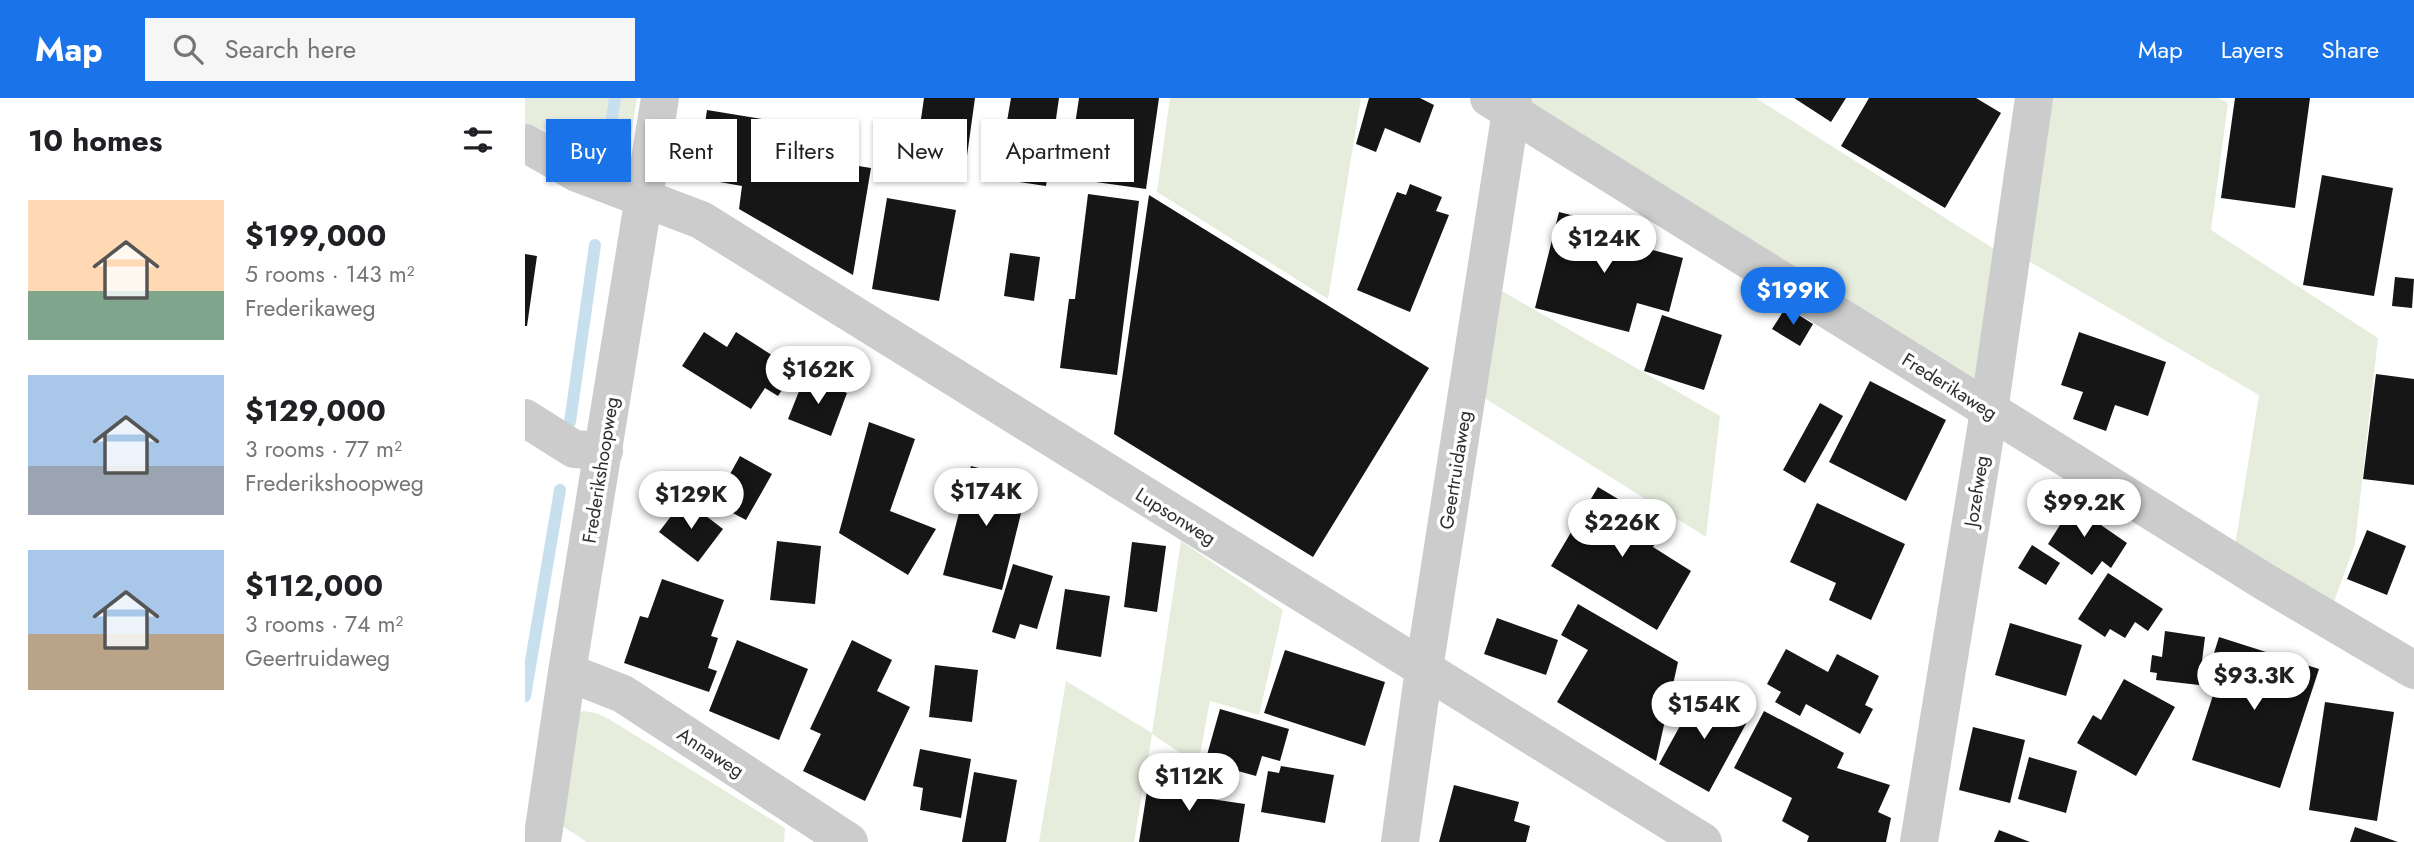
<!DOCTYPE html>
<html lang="en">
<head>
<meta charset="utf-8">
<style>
  body { margin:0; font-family:Jost,sans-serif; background:#f6f6f6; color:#202124; height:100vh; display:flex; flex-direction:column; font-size:26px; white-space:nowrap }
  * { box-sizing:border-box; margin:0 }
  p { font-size:23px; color:#757577 }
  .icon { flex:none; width:38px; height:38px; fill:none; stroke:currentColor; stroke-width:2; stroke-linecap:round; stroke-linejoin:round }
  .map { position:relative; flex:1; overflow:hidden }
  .sheet { display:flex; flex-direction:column; background:#fff; width:525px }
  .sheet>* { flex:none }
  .hud { position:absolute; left:21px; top:21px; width:665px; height:63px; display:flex; gap:14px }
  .price { position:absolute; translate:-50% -60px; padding:0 16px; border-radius:24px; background:#fff; color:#222; font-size:23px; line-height:46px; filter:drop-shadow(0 2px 4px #0008) }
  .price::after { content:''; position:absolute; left:50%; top:42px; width:21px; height:16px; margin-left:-10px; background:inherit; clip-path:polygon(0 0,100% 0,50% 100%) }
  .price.selected { background:#1a73e8; color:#fff }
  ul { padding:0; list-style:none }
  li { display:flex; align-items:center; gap:21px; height:175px; padding:0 28px }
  li span { display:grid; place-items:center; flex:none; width:196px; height:140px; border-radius:0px; color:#555 }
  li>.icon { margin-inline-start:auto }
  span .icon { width:84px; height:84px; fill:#fffc; stroke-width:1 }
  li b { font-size:30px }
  h2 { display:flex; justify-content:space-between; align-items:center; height:84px; padding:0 28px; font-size:30px }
  .pill { padding:0 24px; border-radius:0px; background:#fff; box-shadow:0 2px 5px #0004; font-size:24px; line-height:63px }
  .pill.selected { background:#1a73e8; color:#fff }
  header { display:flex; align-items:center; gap:42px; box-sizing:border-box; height:98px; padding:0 35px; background:#1a73e8; color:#fff }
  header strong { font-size:33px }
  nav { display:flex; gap:38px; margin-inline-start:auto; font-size:24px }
  .search { width:490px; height:63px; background:#f6f6f6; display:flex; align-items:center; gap:18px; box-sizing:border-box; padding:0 24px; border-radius:0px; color:#757577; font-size:26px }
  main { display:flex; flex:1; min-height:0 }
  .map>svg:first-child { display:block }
  .green { fill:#e6eddd }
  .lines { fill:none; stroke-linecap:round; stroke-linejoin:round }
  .stream { stroke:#c8dfee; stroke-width:12 }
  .building { fill:#161616 }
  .minor { stroke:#ccc; stroke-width:38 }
  .labels { text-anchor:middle; stroke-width:7; stroke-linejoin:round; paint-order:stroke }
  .street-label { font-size:19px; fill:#2f2f2f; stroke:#fff }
</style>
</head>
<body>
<header>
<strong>Map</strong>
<div class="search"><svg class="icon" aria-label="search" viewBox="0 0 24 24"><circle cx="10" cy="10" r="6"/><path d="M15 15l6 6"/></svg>Search here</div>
<nav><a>Map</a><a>Layers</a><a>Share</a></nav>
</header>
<main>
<section class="sheet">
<h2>10 homes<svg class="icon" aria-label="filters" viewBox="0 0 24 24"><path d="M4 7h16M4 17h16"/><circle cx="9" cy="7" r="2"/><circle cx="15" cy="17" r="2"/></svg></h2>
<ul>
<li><span style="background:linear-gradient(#ffd9b3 65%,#7fa58c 0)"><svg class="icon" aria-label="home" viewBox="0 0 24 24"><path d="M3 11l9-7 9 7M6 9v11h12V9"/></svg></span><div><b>$199,000</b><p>5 rooms · 143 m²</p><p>Frederikaweg</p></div></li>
<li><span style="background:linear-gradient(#a9c7e8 65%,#9aa5b1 0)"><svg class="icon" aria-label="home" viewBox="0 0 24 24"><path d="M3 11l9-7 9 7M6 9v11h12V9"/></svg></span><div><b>$129,000</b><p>3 rooms · 77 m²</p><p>Frederikshoopweg</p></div></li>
<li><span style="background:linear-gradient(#a9c7e8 60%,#b9a48a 0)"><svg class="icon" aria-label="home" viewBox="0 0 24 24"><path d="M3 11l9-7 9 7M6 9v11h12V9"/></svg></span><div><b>$112,000</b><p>3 rooms · 74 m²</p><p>Geertruidaweg</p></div></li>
</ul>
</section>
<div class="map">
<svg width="1889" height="744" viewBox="0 0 1889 744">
  <rect width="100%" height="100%" fill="#fff"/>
  <g class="green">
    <path d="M 0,0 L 112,0 L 97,91 L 0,54 Z"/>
    <path d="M 645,0 L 836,0 L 803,201 L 632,94 Z"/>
    <path d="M 999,0 L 1231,0 L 1477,156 L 1457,285 Z"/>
    <path d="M 1519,0 L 1693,0 L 1703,5 L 1686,132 L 1853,240 L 1830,446 L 1806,512 L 1709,454 L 1734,297 L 1495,158 Z"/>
    <path d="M 970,189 L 1195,318 L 1181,439 L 953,296 Z"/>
    <path d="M 656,443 L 758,512 L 734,617 L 685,603 L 673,667 L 627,636 L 609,744 L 514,744 L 541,583 L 627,635 Z"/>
    <path d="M 58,613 L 71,615 L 84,621 L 260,730 L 259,744 L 62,744 L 31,724 L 50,616 Z"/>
  </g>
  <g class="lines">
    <g class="stream">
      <path d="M 78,78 L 90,0"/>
      <path d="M 45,324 L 70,147"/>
      <path d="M 0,598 L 35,392"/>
    </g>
  </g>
  <g class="building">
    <path d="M 399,0 L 450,0 L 441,65 L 404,60 L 409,23 L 396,21 Z"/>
    <path d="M 486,0 L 534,0 L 528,42 L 480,35 Z"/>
    <path d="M 554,0 L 634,0 L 621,91 L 542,80 Z"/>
    <path d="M 844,0 L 895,0 L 909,7 L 895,45 L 860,30 L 851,54 L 831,46 Z"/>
    <path d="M 1269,0 L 1321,0 L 1306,24 Z"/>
    <path d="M 1344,0 L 1451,0 L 1476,15 L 1420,110 L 1316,48 Z"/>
    <path d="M 1710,0 L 1785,0 L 1770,110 L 1696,100 Z"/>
    <path d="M 182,12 L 237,21 L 232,52 L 346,70 L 328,177 L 214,111 L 217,88 L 172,80 Z"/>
    <path d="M 500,45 L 527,49 L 521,88 L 494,84 Z"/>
    <path d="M 1797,77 L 1868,90 L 1849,198 L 1778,187 Z"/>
    <path d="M 885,86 L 917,99 L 911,113 L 924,117 L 885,214 L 832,192 L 872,94 L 881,97 Z"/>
    <path d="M 563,96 L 614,103 L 592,277 L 535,270 L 544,201 L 550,201 Z"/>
    <path d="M 624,97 L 904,270 L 788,459 L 589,336 Z"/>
    <path d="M 362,100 L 431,112 L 414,203 L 347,191 Z"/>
    <path d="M 1034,114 L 1089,128 L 1086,141 L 1158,160 L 1144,214 L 1112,205 L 1104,234 L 1010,210 Z"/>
    <path d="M 485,155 L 515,159 L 509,203 L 479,198 Z"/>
    <path d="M 0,156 L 12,158 L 2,228 L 0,228 Z"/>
    <path d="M 1870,179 L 1889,181 L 1887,210 L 1867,208 Z"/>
    <path d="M 1261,209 L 1288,226 L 1275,248 L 1247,231 Z"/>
    <path d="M 1137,217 L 1197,237 L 1179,292 L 1119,273 Z"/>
    <path d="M 179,234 L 202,249 L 211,234 L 270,272 L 253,298 L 240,290 L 226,311 L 157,268 Z"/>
    <path d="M 1554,234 L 1641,264 L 1623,318 L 1590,307 L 1581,333 L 1548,321 L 1558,294 L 1536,287 Z"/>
    <path d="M 1851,276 L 1889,281 L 1889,387 L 1838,381 Z"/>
    <path d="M 280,278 L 322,295 L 306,338 L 263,321 Z"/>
    <path d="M 1345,283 L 1421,322 L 1381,403 L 1304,364 Z"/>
    <path d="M 1295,305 L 1318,318 L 1280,385 L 1258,372 Z"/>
    <path d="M 344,324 L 390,341 L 365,413 L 411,431 L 383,477 L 314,435 Z"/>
    <path d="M 215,358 L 247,376 L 221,422 L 189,405 Z"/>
    <path d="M 446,368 L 504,383 L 477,492 L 418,477 Z"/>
    <path d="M 1073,389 L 1140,429 L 1128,449 L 1166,473 L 1132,532 L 1026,468 Z"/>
    <path d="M 1537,400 L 1602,445 L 1586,470 L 1577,463 L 1567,477 L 1523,446 L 1535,427 L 1523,420 Z"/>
    <path d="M 159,401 L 198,431 L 173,464 L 134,434 Z"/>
    <path d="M 1292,405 L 1380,446 L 1346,522 L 1304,502 L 1311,485 L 1265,464 Z"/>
    <path d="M 1842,432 L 1881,448 L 1862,497 L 1822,481 Z"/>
    <path d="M 252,443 L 296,448 L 290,506 L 245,502 Z"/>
    <path d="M 607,444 L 641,448 L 632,514 L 599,509 Z"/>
    <path d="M 1507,447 L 1535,465 L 1521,487 L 1493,470 Z"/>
    <path d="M 488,466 L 528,478 L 512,531 L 495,526 L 490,541 L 467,534 Z"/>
    <path d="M 1583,475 L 1638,511 L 1623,533 L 1610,524 L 1600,540 L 1585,531 L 1580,539 L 1553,521 Z"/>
    <path d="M 137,481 L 199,502 L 186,538 L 193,540 L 183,570 L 192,573 L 184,594 L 99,565 L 115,518 L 123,520 Z"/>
    <path d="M 540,491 L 585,498 L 576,559 L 531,551 Z"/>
    <path d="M 1053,506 L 1153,564 L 1131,663 L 1032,604 L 1063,552 L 1036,537 Z"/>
    <path d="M 972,520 L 1033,542 L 1021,577 L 959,556 Z"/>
    <path d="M 1485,525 L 1557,547 L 1541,598 L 1470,577 Z"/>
    <path d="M 1640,533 L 1680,539 L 1674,587 L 1631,582 L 1632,575 L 1625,574 L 1627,557 L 1637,559 Z"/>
    <path d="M 1694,539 L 1794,571 L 1755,690 L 1667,662 L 1692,585 L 1681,581 Z"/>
    <path d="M 212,542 L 283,571 L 254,642 L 184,613 Z"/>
    <path d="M 327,542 L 367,562 L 352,593 L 385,609 L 340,703 L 278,673 L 296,636 L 285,631 Z"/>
    <path d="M 1261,551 L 1303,574 L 1312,556 L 1354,578 L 1340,607 L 1348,611 L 1335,636 L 1281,606 L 1275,618 L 1250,604 L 1256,594 L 1242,586 Z"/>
    <path d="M 760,552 L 860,584 L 840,648 L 739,615 Z"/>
    <path d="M 410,567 L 453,572 L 447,624 L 404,619 Z"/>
    <path d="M 1599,581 L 1650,609 L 1611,678 L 1552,645 L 1568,617 L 1576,622 Z"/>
    <path d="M 1197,593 L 1214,603 L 1207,616 L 1222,624 L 1184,694 L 1134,666 L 1172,597 L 1189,607 Z"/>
    <path d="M 1800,604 L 1869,614 L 1852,723 L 1784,712 Z"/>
    <path d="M 695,611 L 764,631 L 755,663 L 737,658 L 731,678 L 680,664 Z"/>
    <path d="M 1239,613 L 1319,655 L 1312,670 L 1365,687 L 1353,714 L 1366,720 L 1361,744 L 1282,744 L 1284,738 L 1257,723 L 1267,700 L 1209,670 Z"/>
    <path d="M 1448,629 L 1500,642 L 1485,705 L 1434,692 Z"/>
    <path d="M 395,651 L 446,661 L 436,720 L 395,712 L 398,690 L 388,688 Z"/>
    <path d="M 1504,659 L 1552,673 L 1541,715 L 1493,701 Z"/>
    <path d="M 756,668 L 809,677 L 800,725 L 736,714 L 743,673 L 754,675 Z"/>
    <path d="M 644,670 L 683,677 L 679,700 L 720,706 L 714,744 L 614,744 L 622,693 L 640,695 Z"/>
    <path d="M 449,674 L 492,682 L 481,744 L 437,744 Z"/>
    <path d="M 929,687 L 994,704 L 989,723 L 1005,728 L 1001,744 L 914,744 Z"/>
    <path d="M 1830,729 L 1873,744 L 1825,744 Z"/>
    <path d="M 1474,732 L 1505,744 L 1469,744 Z"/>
  </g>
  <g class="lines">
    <g class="minor">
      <path d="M 964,0 L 1740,484 L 1889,572"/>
      <path d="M 0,45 L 52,75 L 176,122 L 1178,744"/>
      <path d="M 0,320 L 49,351 L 79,353"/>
      <path d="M 42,574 L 98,596 L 324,744"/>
      <path d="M 17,744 L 42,574 L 135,0"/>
      <path d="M 875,744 L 899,571 L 988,0"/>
      <path d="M 1394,744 L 1464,313 L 1509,0"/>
    </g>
  </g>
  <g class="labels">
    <g class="street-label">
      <text transform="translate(1425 288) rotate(32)" y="7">Frederikaweg</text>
      <text transform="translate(75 372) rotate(-81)" y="7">Frederikshoopweg</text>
      <text transform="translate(930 372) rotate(-81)" y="7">Geertruidaweg</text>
      <text transform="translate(1451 393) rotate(-81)" y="7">Jozefweg</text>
      <text transform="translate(651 418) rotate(32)" y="7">Lupsonweg</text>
      <text transform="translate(186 654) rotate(33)" y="7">Annaweg</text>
    </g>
  </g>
</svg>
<b class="price" style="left:1079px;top:177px">$124K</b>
<b class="price selected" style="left:1268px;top:229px">$199K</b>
<b class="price" style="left:293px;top:308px">$162K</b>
<b class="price" style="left:461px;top:430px">$174K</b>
<b class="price" style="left:166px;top:433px">$129K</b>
<b class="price" style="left:1559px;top:441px">$99.2K</b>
<b class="price" style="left:1097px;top:461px">$226K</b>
<b class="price" style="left:1729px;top:614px">$93.3K</b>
<b class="price" style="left:1179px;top:643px">$154K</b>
<b class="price" style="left:664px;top:715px">$112K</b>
<div class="hud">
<a class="pill selected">Buy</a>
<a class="pill">Rent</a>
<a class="pill">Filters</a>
<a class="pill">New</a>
<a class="pill">Apartment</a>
</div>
</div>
</main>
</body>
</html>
